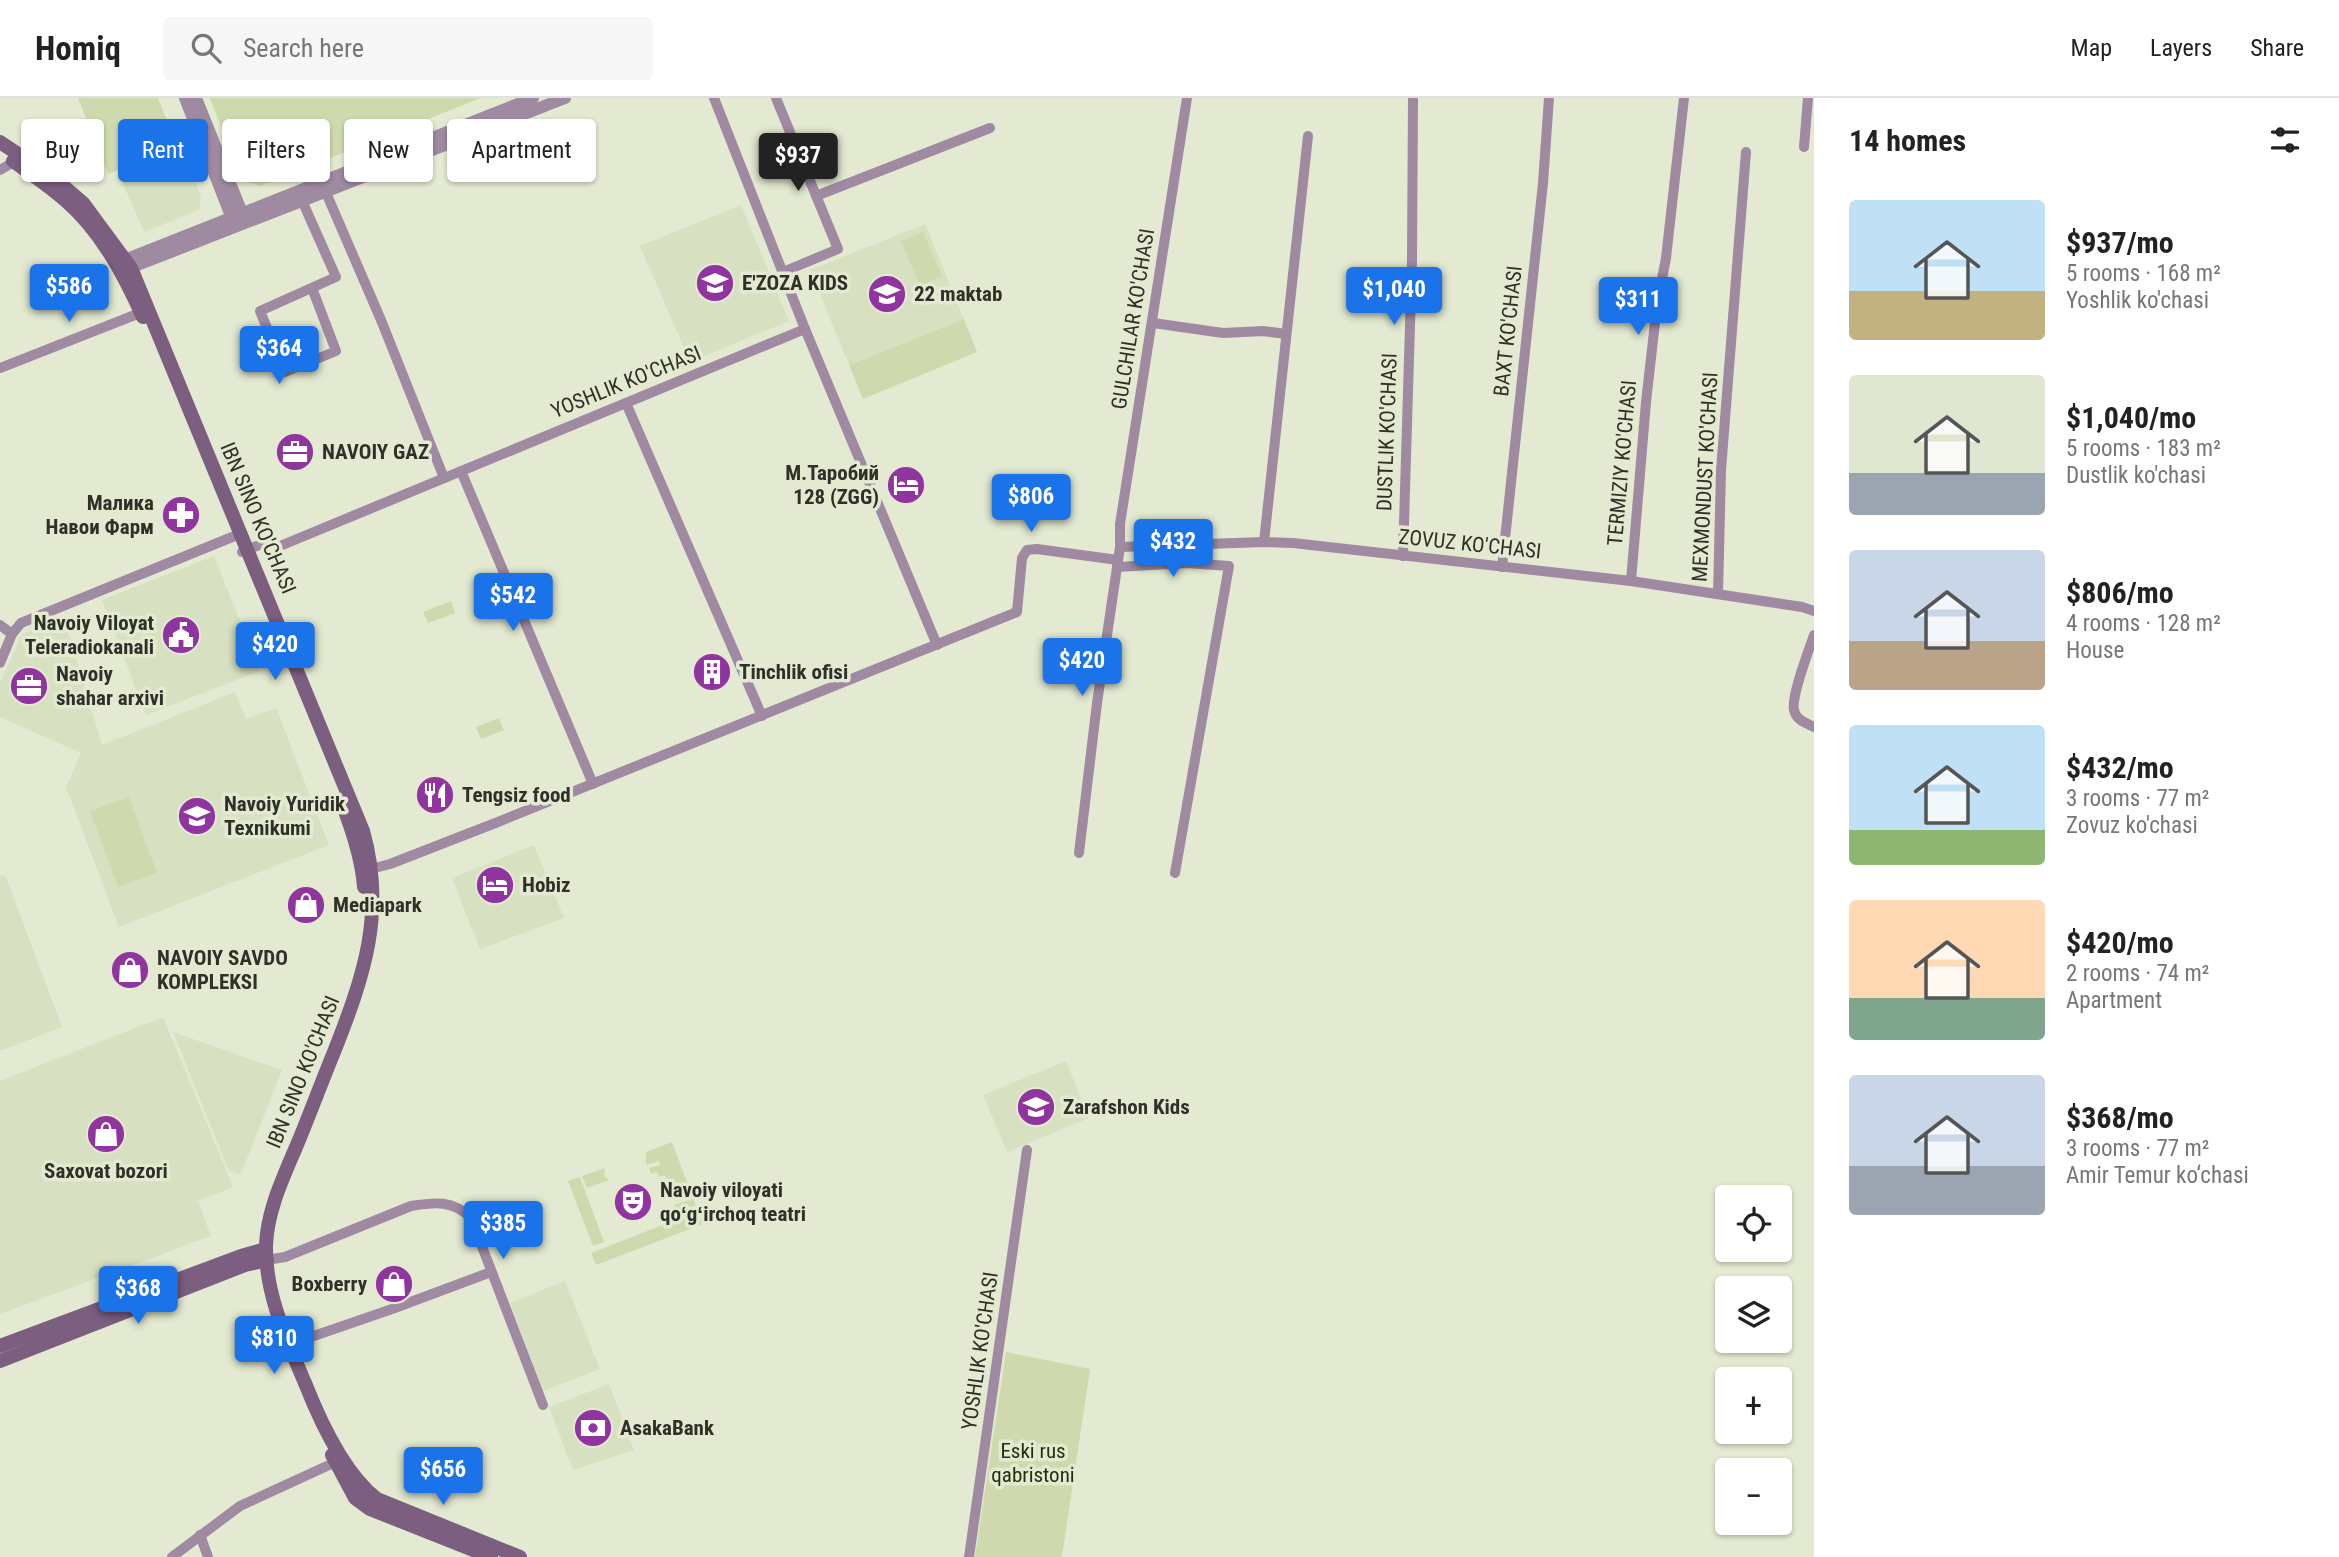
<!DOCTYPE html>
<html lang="en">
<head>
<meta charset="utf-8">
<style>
  body { margin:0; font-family:"Roboto Condensed",sans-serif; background:#f6f6f6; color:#222; height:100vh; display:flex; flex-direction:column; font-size:26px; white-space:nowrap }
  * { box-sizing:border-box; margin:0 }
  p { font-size:23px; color:#767676 }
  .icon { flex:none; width:38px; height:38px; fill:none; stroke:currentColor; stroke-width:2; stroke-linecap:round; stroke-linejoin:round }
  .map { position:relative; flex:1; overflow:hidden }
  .side { display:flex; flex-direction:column; background:#fff; width:525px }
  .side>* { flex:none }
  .hud { position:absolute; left:21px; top:21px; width:665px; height:63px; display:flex; gap:14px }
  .tools { position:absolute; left:1715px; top:1087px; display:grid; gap:14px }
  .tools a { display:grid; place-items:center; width:77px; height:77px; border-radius:7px; background:#fff; box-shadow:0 2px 5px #0004; font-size:35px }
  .price { position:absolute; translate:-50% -60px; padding:0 16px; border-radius:7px; background:#1a73e8; color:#fff; font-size:23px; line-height:46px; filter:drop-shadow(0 2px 4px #0008) }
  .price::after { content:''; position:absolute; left:50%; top:42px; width:21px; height:16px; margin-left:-10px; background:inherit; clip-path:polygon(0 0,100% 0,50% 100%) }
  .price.selected { background:#222; color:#fff }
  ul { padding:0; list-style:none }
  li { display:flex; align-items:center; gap:21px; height:175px; padding:0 35px }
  li span { display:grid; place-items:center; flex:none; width:196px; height:140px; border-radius:7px; color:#555 }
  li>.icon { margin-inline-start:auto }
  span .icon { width:84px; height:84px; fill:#fffc; stroke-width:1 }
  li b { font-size:30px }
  h2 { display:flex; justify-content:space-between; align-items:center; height:84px; padding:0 35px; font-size:30px }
  .tag { padding:0 24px; border-radius:7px; background:#fff; box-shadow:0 2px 5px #0004; font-size:24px; line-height:63px }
  .tag.selected { background:#1a73e8; color:#fff }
  header { display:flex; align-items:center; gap:42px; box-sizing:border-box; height:98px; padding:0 35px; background:#fff; border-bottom:2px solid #e0e0e0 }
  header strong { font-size:33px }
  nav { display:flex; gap:38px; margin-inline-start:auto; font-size:24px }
  .search { width:490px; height:63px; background:#f6f6f6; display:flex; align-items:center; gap:18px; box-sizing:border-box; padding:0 24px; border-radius:7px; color:#767676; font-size:26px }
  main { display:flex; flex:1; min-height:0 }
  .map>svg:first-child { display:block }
  .built { fill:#d7e0c0 }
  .green { fill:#cedaae }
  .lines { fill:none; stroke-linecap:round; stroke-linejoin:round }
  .minor { stroke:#9f8aa2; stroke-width:10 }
  .tertiary { stroke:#9f8aa2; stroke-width:12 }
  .secondary { stroke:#7c5e80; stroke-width:14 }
  .labels { text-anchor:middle; stroke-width:7; stroke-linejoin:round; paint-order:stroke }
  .poi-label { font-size:21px; font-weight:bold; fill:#2f3128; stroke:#e3ead1; text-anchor:start }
  .street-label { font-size:21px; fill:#2f3128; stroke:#e3ead1 }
  .park-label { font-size:21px; fill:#262d0e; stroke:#e3ead1 }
</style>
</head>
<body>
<header>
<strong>Homiq</strong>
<div class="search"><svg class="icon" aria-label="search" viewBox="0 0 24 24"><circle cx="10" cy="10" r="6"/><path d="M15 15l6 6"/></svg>Search here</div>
<nav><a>Map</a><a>Layers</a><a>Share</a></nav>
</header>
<main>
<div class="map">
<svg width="1814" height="1459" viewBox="0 0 1814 1459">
  <rect width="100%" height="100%" fill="#e3ead1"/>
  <g class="built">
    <path d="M 183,53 L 201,99 L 199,112 L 144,134 L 120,79 Z"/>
    <path d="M 741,107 L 789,223 L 690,264 L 640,148 Z"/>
    <path d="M 925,126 L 964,221 L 849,267 L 810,172 Z"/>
    <path d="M 214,458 L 260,573 L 146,617 L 102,502 Z"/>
    <path d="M 64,520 L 102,647 L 235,594 L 246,621 L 276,610 L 329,747 L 119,829 L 66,689 L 81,655 L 0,619 L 0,585 L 22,536 Z"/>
    <path d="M 534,747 L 564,820 L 480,851 L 452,780 Z"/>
    <path d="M 0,777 L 6,779 L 62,929 L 0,953 Z"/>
    <path d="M 163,919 L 233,1089 L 198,1103 L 211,1138 L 0,1216 L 0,983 Z"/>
    <path d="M 173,934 L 282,972 L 241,1076 L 229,1073 Z"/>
    <path d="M 1066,963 L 1089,1020 L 1007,1054 L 983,997 Z"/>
    <path d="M 565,1183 L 600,1271 L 543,1293 L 510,1205 Z"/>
    <path d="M 609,1286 L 634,1352 L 573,1372 L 549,1309 Z"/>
  </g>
  <g class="green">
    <path d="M 78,0 L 158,0 L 177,49 L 108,76 Z"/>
    <path d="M 210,0 L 481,0 L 260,88 L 241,82 Z"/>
    <path d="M 923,134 L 942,178 L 920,188 L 901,143 Z"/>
    <path d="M 964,221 L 977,254 L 863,301 L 849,267 Z"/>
    <path d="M 451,503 L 455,515 L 428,525 L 423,514 Z"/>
    <path d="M 499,620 L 504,632 L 481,641 L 476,629 Z"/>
    <path d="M 129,699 L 157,775 L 118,789 L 90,713 Z"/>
    <path d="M 672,1044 L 696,1108 L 677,1115 L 674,1107 L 691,1101 L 690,1098 L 675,1103 L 665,1077 L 659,1079 L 657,1074 L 651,1076 L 649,1070 L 660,1067 L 659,1063 L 646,1067 L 646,1054 Z"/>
    <path d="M 605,1070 L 604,1078 L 609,1082 L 587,1090 L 582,1078 Z"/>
    <path d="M 580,1079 L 604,1144 L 593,1148 L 568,1083 Z"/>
    <path d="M 698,1113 L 703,1126 L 596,1167 L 591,1155 Z"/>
    <path d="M 1006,1254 L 1090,1271 L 1062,1459 L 975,1459 Z"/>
  </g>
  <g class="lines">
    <g class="minor">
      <path d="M 714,0 L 805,231 L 937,547"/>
      <path d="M 776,0 L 838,151 L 783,174"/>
      <path d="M 1804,49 L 1808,0"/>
      <path d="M 0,72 L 17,62"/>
      <path d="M 324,90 L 381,222 L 444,380"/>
      <path d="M 300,98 L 336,179 L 260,213 L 285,274 L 336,253 L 312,190"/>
      <path d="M 816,98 L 990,30"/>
      <path d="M 1153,225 L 1223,235 L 1263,233 L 1286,236"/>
      <path d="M 0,270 L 145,213"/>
      <path d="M 626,305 L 762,618"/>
      <path d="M 461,373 L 593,686"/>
      <path d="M 1264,444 L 1308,38"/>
      <path d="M 1120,449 L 1264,444 L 1293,445 L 1631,483 L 1802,509 L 1814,513"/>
      <path d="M 242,454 L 264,445 L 280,448 L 805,231"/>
      <path d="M 1403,458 L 1412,162 L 1413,0"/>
      <path d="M 1117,469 L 1187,465 L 1229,468 L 1175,775"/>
      <path d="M 1502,469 L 1543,85 L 1549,0"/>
      <path d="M 1631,483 L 1646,304 L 1657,207 L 1666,160 L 1684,0"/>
      <path d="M 1718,496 L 1721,372 L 1746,54"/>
      <path d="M 0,527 L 12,536"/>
      <path d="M 1814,537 C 1809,552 1791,598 1794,612 C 1796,622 1806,625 1814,629"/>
      <path d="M 0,565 L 12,536 L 21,525 L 242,435"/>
      <path d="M 1079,755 L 1097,605 L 1120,449 L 1120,426 L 1187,0"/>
      <path d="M 367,772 L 390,766 L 498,724 L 1017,514 L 1022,460 L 1027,452 L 1037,451 L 1118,462"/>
      <path d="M 267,1162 L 285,1159 L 411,1108 C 435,1104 453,1102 471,1120 L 543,1307"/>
      <path d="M 282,1249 L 392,1211 L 491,1174"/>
      <path d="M 200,1437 L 208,1459"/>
      <path d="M 172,1459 L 240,1408 L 340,1362"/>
      <path d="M 969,1459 L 1027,1052"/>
    </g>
    <g class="tertiary">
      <path d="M 185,0 L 233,123"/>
      <path d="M 196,0 L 244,120"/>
      <path d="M 117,165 L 533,0"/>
      <path d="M 122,173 L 565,0"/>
    </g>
    <g class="secondary">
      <path d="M 0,44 L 53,79 L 83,105 L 131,170 L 363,733 C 386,814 364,878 334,954 C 322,983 311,1013 299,1042 C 285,1076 267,1111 266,1148 C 265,1196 287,1242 305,1285 C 320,1323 344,1376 377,1401 L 520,1459"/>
      <path d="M 13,63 C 30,75 49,88 65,102 C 101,133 124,177 143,219"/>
      <path d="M 343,708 C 353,734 362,761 364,789"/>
      <path d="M 0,1248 L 241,1158 L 266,1151"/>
      <path d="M 0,1263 L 245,1167 L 267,1162"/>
      <path d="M 332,1357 L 355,1400 L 370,1411 L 491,1459"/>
    </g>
  </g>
  <defs>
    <g id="school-disc" transform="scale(2.0125)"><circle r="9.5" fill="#90349f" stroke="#e3ead1"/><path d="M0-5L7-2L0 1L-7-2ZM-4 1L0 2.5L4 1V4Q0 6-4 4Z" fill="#fff"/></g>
    <g id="office-disc" transform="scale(2.0125)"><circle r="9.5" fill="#90349f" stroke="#e3ead1"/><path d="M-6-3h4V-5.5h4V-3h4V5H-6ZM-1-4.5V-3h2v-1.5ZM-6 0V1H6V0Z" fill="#fff"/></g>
    <g id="hotel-disc" transform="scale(2.0125)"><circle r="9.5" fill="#90349f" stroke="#e3ead1"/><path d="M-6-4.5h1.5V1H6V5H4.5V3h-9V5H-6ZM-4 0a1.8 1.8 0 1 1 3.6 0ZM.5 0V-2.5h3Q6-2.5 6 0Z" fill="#fff"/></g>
    <g id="pharmacy-disc" transform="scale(2.0125)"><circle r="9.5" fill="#90349f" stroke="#e3ead1"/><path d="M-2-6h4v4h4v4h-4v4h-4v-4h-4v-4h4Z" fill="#fff"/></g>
    <g id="civic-disc" transform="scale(2.0125)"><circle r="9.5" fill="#90349f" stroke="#e3ead1"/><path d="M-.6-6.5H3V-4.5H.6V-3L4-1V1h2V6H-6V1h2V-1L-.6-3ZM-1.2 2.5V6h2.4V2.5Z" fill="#fff"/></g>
    <g id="building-disc" transform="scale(2.0125)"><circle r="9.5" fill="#90349f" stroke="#e3ead1"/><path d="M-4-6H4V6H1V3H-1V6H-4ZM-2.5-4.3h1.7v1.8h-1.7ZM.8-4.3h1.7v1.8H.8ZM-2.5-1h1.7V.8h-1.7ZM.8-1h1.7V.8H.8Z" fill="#fff"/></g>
    <g id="restaurant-disc" transform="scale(2.0125)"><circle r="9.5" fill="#90349f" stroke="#e3ead1"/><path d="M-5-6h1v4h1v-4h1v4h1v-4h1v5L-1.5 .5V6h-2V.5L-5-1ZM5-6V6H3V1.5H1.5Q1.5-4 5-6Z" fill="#fff"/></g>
    <g id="university-disc" transform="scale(2.0125)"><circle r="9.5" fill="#90349f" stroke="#e3ead1"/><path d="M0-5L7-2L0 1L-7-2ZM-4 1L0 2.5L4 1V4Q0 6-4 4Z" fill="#fff"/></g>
    <g id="shop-disc" transform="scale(2.0125)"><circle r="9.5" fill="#90349f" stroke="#e3ead1"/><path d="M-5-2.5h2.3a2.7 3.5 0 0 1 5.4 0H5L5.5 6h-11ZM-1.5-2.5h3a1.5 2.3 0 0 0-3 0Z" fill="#fff"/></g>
    <g id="theatre-disc" transform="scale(2.0125)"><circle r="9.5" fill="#90349f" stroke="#e3ead1"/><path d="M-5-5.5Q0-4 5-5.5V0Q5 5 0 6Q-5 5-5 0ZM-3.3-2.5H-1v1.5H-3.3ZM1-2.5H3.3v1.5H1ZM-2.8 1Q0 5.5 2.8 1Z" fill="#fff"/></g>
    <g id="bank-disc" transform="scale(2.0125)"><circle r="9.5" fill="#90349f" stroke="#e3ead1"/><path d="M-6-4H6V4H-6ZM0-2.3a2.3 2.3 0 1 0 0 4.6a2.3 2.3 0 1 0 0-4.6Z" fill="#fff"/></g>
  </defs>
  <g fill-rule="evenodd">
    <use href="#school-disc" x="715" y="185"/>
    <use href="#school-disc" x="887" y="196"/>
    <use href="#office-disc" x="295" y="354"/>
    <use href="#hotel-disc" x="906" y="387"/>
    <use href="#pharmacy-disc" x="181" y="417"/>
    <use href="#civic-disc" x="181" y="537"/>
    <use href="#building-disc" x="712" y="574"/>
    <use href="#office-disc" x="29" y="588"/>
    <use href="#restaurant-disc" x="435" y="697"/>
    <use href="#university-disc" x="197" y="718"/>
    <use href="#hotel-disc" x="495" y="787"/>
    <use href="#shop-disc" x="306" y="807"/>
    <use href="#shop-disc" x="130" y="872"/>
    <use href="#school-disc" x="1036" y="1009"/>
    <use href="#shop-disc" x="106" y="1036"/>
    <use href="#theatre-disc" x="633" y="1104"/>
    <use href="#shop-disc" x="394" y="1186"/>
    <use href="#bank-disc" x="593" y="1330"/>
  </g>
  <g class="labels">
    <g class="poi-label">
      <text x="742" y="192">E'ZOZA KIDS</text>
      <text x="914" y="203">22 maktab</text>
      <text x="322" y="361">NAVOIY GAZ</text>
      <text x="879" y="382" text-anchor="end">М.Таробий<tspan x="879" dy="24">128 (ZGG)</tspan></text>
      <text x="154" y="412" text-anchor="end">Малика<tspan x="154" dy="24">Навои Фарм</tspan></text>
      <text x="154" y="532" text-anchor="end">Navoiy Viloyat<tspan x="154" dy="24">Teleradiokanali</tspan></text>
      <text x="739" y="581">Tinchlik ofisi</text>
      <text x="56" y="583">Navoiy<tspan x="56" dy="24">shahar arxivi</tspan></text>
      <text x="462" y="704">Tengsiz food</text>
      <text x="224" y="713">Navoiy Yuridik<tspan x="224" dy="24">Texnikumi</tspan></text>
      <text x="522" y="794">Hobiz</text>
      <text x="333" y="814">Mediapark</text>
      <text x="157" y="867">NAVOIY SAVDO<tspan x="157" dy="24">KOMPLEKSI</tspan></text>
      <text x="1063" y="1016">Zarafshon Kids</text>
      <text x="106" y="1080" text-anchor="middle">Saxovat bozori</text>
      <text x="660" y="1099">Navoiy viloyati<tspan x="660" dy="24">qoʻgʻirchoq teatri</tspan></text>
      <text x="367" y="1193" text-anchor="end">Boxberry</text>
      <text x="620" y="1337">AsakaBank</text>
    </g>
    <g class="street-label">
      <text transform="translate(1133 221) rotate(-81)" y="7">GULCHILAR KO'CHASI</text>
      <text transform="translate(1508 233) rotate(-84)" y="7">BAXT KO'CHASI</text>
      <text transform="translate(626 284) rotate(-22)" y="7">YOSHLIK KO'CHASI</text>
      <text transform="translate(1387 334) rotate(-88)" y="7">DUSTLIK KO'CHASI</text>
      <text transform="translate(1622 365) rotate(-85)" y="7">TERMIZIY KO'CHASI</text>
      <text transform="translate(1705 379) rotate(-87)" y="7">MEXMONDUST KO'CHASI</text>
      <text transform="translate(258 420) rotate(67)" y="7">IBN SINO KO'CHASI</text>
      <text transform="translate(1470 446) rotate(6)" y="7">ZOVUZ KO'CHASI</text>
      <text transform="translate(303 974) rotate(-68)" y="7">IBN SINO KO'CHASI</text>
      <text transform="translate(980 1253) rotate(-82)" y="7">YOSHLIK KO'CHASI</text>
    </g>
    <g class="park-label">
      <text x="1033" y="1360">Eski rus<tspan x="1033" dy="24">qabristoni</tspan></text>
    </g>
  </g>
</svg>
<div class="tools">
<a><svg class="icon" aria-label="locate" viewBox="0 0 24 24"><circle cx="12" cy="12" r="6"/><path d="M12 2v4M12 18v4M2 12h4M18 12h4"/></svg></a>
<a><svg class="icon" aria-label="layers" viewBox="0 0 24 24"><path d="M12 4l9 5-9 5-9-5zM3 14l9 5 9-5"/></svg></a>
<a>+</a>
<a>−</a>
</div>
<b class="price selected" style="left:798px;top:95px">$937</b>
<b class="price" style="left:69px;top:226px">$586</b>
<b class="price" style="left:1394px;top:229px">$1,040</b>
<b class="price" style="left:1638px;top:239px">$311</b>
<b class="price" style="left:279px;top:288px">$364</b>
<b class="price" style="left:1031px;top:436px">$806</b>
<b class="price" style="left:1173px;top:481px">$432</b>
<b class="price" style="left:513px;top:535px">$542</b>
<b class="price" style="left:275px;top:584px">$420</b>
<b class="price" style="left:1082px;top:600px">$420</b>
<b class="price" style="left:503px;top:1163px">$385</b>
<b class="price" style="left:138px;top:1228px">$368</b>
<b class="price" style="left:274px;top:1278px">$810</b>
<b class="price" style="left:443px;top:1409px">$656</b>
<div class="hud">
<a class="tag">Buy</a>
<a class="tag selected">Rent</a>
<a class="tag">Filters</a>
<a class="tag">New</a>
<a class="tag">Apartment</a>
</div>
</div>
<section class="side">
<h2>14 homes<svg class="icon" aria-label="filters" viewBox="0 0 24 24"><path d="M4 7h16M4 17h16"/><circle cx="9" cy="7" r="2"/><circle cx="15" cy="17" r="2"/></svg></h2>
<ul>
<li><span style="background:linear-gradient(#bfe0f5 65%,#c2b280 0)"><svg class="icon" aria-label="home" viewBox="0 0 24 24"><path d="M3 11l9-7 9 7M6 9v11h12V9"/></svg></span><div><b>$937/mo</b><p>5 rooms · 168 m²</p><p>Yoshlik ko'chasi</p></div></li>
<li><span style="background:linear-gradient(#dfe7d0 70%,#9aa5b1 0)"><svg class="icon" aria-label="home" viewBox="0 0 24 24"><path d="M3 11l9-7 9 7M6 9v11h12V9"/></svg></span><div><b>$1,040/mo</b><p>5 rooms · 183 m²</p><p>Dustlik ko'chasi</p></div></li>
<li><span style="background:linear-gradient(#c9d6e8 65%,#b9a48a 0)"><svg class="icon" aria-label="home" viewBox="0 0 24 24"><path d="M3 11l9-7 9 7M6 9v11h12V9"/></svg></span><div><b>$806/mo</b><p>4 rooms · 128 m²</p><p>House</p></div></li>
<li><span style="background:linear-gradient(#bfe0f5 75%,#8fb573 0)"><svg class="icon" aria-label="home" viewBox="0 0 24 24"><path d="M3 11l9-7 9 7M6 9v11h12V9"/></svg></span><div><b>$432/mo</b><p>3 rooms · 77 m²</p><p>Zovuz ko'chasi</p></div></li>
<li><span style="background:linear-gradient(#ffd9b3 70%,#7fa58c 0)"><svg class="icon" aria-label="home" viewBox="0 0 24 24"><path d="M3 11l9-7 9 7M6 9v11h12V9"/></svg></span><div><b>$420/mo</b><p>2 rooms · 74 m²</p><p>Apartment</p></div></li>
<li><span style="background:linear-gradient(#c9d6e8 65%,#9aa5b1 0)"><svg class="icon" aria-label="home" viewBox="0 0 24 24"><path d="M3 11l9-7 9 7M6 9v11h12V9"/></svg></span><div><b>$368/mo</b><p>3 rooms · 77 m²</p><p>Amir Temur ko‘chasi</p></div></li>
</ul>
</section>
</main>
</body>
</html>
